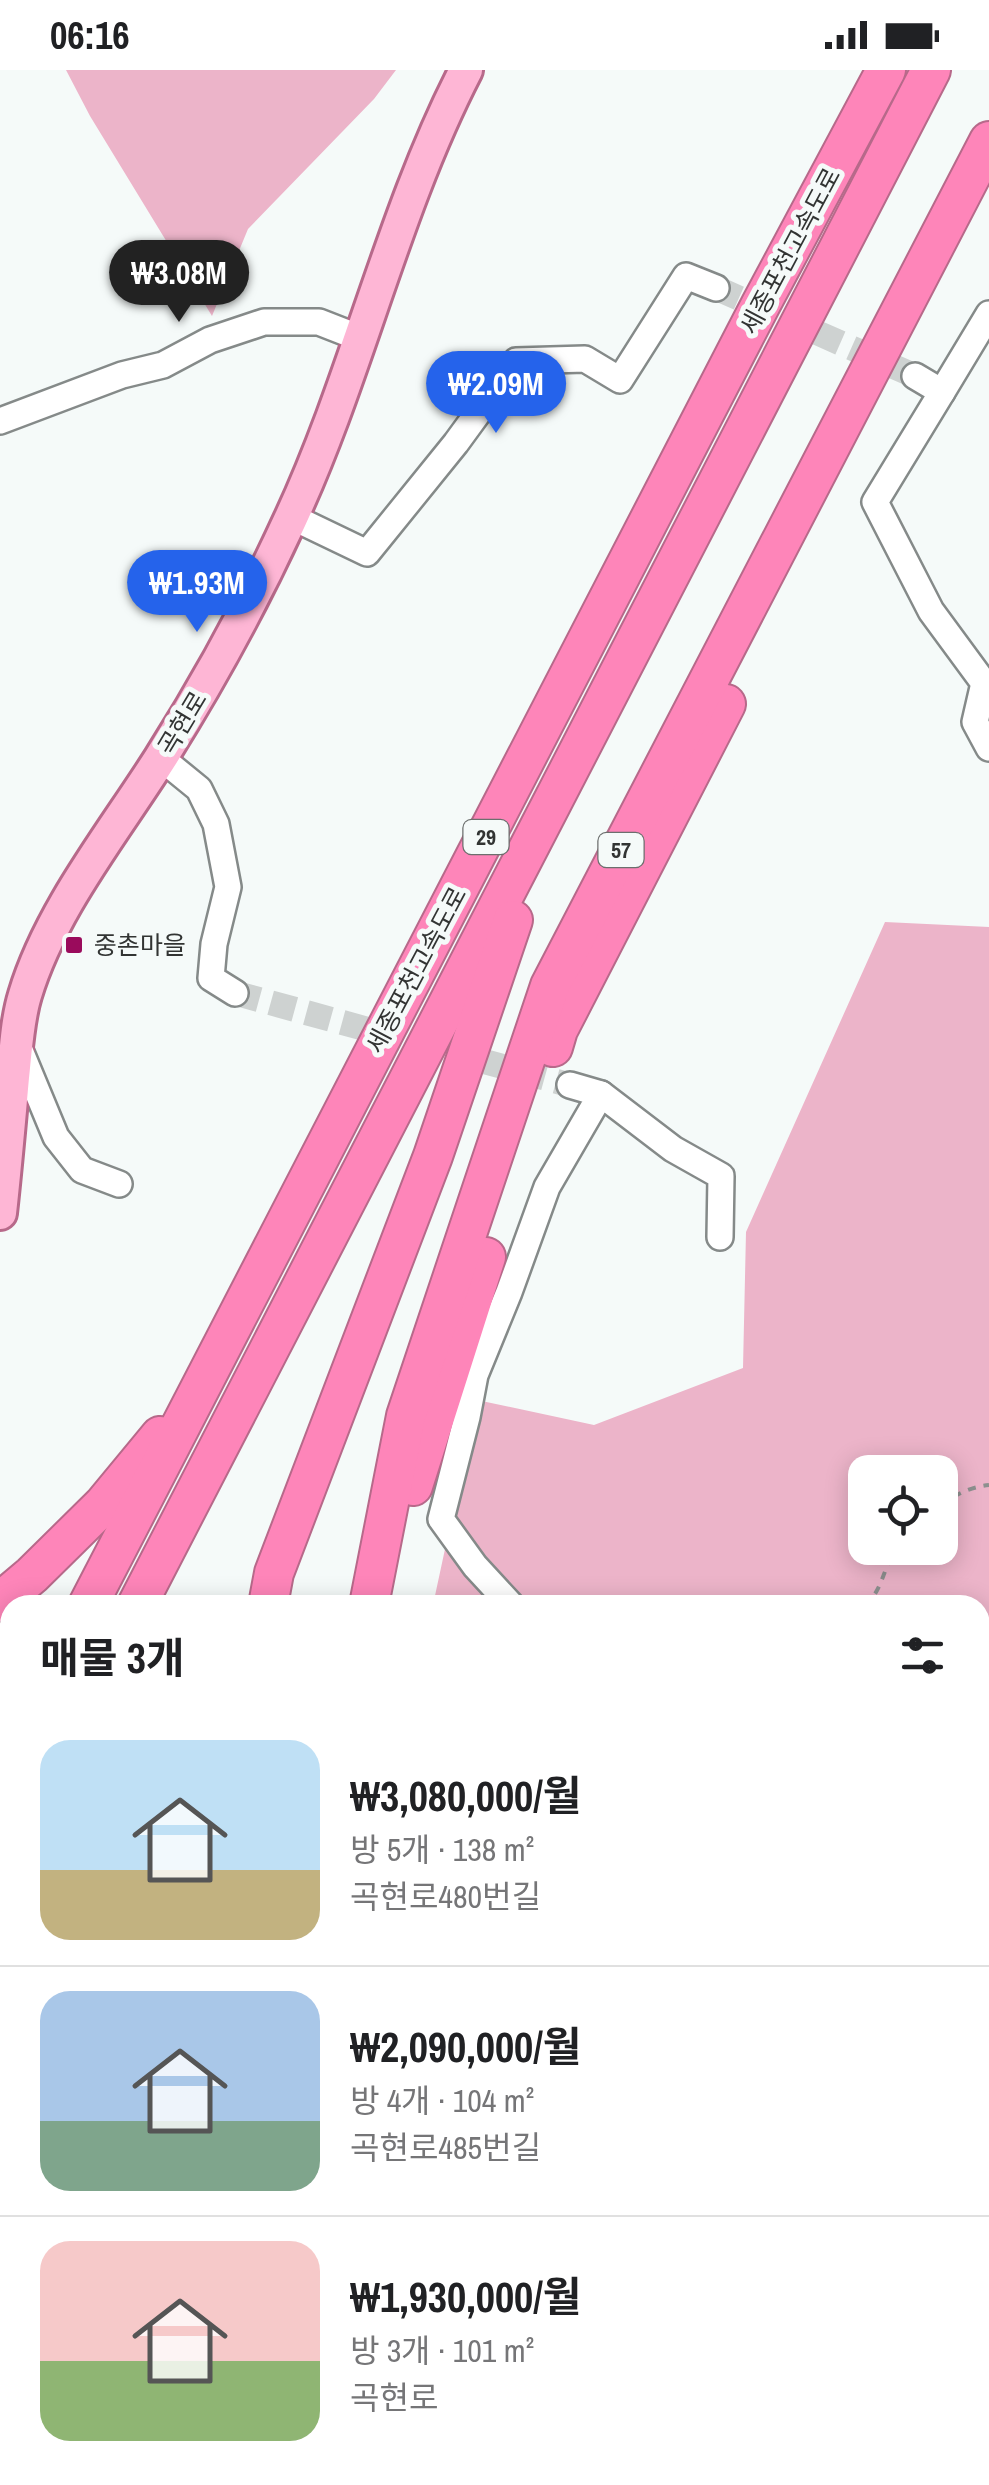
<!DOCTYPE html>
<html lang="ko">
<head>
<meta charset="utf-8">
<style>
  body { margin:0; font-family:"Archivo Narrow","Noto Sans KR",sans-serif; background:#f2f2f2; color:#202124; height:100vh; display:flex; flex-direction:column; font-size:38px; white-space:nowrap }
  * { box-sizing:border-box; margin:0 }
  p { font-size:32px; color:#757577 }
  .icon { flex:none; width:55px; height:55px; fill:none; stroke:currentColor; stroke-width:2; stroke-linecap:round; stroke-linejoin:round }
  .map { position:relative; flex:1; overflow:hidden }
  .panel { position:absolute; left:0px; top:1525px; width:990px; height:890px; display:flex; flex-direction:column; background:#fff; border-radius:30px 30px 0 0; box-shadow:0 5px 25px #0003 }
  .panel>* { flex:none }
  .fabs { position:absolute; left:848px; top:1385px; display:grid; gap:20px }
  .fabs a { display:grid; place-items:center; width:110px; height:110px; border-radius:20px; background:#fff; box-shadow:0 5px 25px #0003; font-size:50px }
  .price { position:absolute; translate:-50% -85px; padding:0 22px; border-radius:35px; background:#2563eb; color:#fff; font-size:32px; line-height:65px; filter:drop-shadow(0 2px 5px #0008) }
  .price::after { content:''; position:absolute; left:50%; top:60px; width:30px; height:22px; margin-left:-15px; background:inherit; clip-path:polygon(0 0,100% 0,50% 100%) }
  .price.active { background:#222; color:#fff }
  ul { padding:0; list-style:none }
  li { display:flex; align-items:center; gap:30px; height:250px; padding:0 40px }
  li+li { border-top:2px solid #e0e0e0 }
  li span { display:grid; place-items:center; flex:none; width:280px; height:200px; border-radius:30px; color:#555 }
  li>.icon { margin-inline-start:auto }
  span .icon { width:120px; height:120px; fill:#fffc; stroke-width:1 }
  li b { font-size:42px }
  h2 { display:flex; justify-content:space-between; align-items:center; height:120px; padding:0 40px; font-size:42px }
  .status { display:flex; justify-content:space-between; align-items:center; height:70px; padding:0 50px; background:#fff; direction:ltr }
  .status svg { height:28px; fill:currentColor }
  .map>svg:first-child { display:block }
  .forest { fill:#ecb4c9; fill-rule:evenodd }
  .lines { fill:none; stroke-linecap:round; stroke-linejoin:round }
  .minor-tunnel { stroke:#ced2d1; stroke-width:25; stroke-dasharray:25 12; stroke-linecap:butt }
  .minor-casing { stroke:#858a89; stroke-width:30 }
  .major-casing { stroke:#b7698a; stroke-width:38 }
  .highway-casing { stroke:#b7698a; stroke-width:42 }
  .path { stroke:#8d908f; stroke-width:4; stroke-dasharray:8 8; stroke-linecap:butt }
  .minor { stroke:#fff; stroke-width:25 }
  .major { stroke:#feb6d5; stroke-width:32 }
  .highway { stroke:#fe85b9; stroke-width:38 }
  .poi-dot { fill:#9a0b5c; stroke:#f5faf9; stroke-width:4 }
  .labels { text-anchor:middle; stroke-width:10; stroke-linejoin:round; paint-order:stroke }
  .shield { fill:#f5faf9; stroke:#6c6f6e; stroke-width:2.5 }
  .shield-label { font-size:22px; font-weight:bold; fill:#323433 }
  .street-label { font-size:25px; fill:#323433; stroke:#f5faf9 }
  .poi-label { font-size:25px; fill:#323433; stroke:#f5faf9; text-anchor:start }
</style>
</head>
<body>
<div class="status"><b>06:16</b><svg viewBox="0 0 49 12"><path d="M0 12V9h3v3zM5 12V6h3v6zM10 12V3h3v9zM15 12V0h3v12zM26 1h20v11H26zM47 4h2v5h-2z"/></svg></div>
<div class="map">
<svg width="989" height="2415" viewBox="0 0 989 2415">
  <rect width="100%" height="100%" fill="#f5faf9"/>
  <g class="forest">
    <path d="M 66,0 L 396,0 L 374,29 L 248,159 L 212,246 L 90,46 Z"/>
    <path d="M 885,852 L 989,857 L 989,1880 L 980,1884 L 980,1535 L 433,1535 L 477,1330 L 594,1355 L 743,1298 L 746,1162 ZM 865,1402 L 940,1402 L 940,1478 L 865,1478 Z"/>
  </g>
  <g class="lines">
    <g class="minor-tunnel">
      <path d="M 716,218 L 915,306"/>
      <path d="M 235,923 L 570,1015"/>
    </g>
    <g class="minor-casing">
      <g id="minor">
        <path d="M 915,306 L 942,322 L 875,432 L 931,541 L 984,613 L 975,652 L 989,678"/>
        <path d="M 942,322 L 989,244"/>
        <path d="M 0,351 L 122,305 L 163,295 L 210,270 L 264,252 L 319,252 L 360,268"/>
        <path d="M 292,447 L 367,483 L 456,373 L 516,291 L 585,289 L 620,310 L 686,206 L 716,218"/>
        <path d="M 161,688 L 199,719 L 216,754 L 228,817 L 214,874 L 211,908 L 235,923"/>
        <path d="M 17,973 L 56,1067 L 82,1100 L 119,1114"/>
        <path d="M 601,1024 L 673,1079 L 721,1106 L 720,1167"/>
        <path d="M 511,1535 L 475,1496 L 441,1449 L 467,1347 L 475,1305 L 509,1222 L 547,1117 L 601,1024 L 570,1015"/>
        <path d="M 980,1898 L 989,1894"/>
        <path d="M 10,1999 L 1,2025 L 10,2063"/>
        <path d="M 980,2301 L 989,2309"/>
        <path d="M 466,2405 L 468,2415"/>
        <path d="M 786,2405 L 798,2415"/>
      </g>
    </g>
    <g class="major-casing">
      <path id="major" d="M 0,1143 C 5,1098 9,1052 13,1007 C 16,980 17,951 25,925 C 50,841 113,763 160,689 C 208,613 252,533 290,450 C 358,304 392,143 466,0"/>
    </g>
    <g class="highway-casing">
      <g id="highway">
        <path d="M 553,977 L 558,960 L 726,634"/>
        <path d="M 413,1416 L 486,1187"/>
        <path d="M 0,1532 L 32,1505 L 103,1435 L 160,1366"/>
        <path d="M 88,1535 L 761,234 L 886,0"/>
        <path d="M 137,1535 L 931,0"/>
        <path d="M 268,1535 L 274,1503 L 433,1086 L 513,850"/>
        <path d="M 369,1535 L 406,1346 L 550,916 L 989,71"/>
        <path d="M 0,1696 L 10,1678"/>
        <path d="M 0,1791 L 10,1774"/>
        <path d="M 0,2116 L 10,2116"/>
        <path d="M 0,2228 L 10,2223"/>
        <path d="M 361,2405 L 364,2415"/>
        <path d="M 896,2405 L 906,2415"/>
        <path d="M 974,2405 L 984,2415"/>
      </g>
    </g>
    <g class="path">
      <path d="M 940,1435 C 955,1425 970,1417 989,1415"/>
      <path d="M 864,1535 C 877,1526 880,1514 886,1499 C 889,1491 895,1485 900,1478"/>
    </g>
    <use href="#minor" class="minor"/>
    <use href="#major" class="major"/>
    <use href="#highway" class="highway"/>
  </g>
  <rect class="poi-dot" x="64" y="865" width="20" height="20" rx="5"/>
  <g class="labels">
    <g class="shield">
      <rect x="463.5" y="750" width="45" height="34" rx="8"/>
      <rect x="598.5" y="763" width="45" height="34" rx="8"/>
    </g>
    <g class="shield-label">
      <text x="486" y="775">29</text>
      <text x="621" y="788">57</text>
    </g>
    <g class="street-label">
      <text transform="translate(790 181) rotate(-62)" y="9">세종포천고속도로</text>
      <text transform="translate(182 653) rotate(-59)" y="9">곡현로</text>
      <text transform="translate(416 900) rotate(-62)" y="9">세종포천고속도로</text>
    </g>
    <g class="poi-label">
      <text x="94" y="884">중촌마을</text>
    </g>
  </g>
</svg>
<div class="fabs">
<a><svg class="icon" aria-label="locate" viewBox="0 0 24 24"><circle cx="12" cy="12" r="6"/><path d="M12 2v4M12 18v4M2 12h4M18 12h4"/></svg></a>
</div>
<b class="price active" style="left:179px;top:255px">₩3.08M</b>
<b class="price" style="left:496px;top:366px">₩2.09M</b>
<b class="price" style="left:197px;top:565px">₩1.93M</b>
<section class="panel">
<h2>매물 3개<svg class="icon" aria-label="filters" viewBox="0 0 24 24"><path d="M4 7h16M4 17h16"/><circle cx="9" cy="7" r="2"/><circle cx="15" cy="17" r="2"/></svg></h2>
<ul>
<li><span style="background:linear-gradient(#bfe0f5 65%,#c2b280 0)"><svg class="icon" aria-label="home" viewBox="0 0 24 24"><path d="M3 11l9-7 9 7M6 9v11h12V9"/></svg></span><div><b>₩3,080,000/월</b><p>방 5개 · 138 m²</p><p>곡현로480번길</p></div></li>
<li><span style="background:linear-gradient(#a9c7e8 65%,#7fa58c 0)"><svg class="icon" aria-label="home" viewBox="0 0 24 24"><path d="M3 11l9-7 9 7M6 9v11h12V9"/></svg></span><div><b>₩2,090,000/월</b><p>방 4개 · 104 m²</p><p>곡현로485번길</p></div></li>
<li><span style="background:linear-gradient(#f6c9c9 60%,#8fb573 0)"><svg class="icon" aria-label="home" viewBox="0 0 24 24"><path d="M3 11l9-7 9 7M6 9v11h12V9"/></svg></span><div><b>₩1,930,000/월</b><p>방 3개 · 101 m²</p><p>곡현로</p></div></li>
</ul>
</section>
</div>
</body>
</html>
